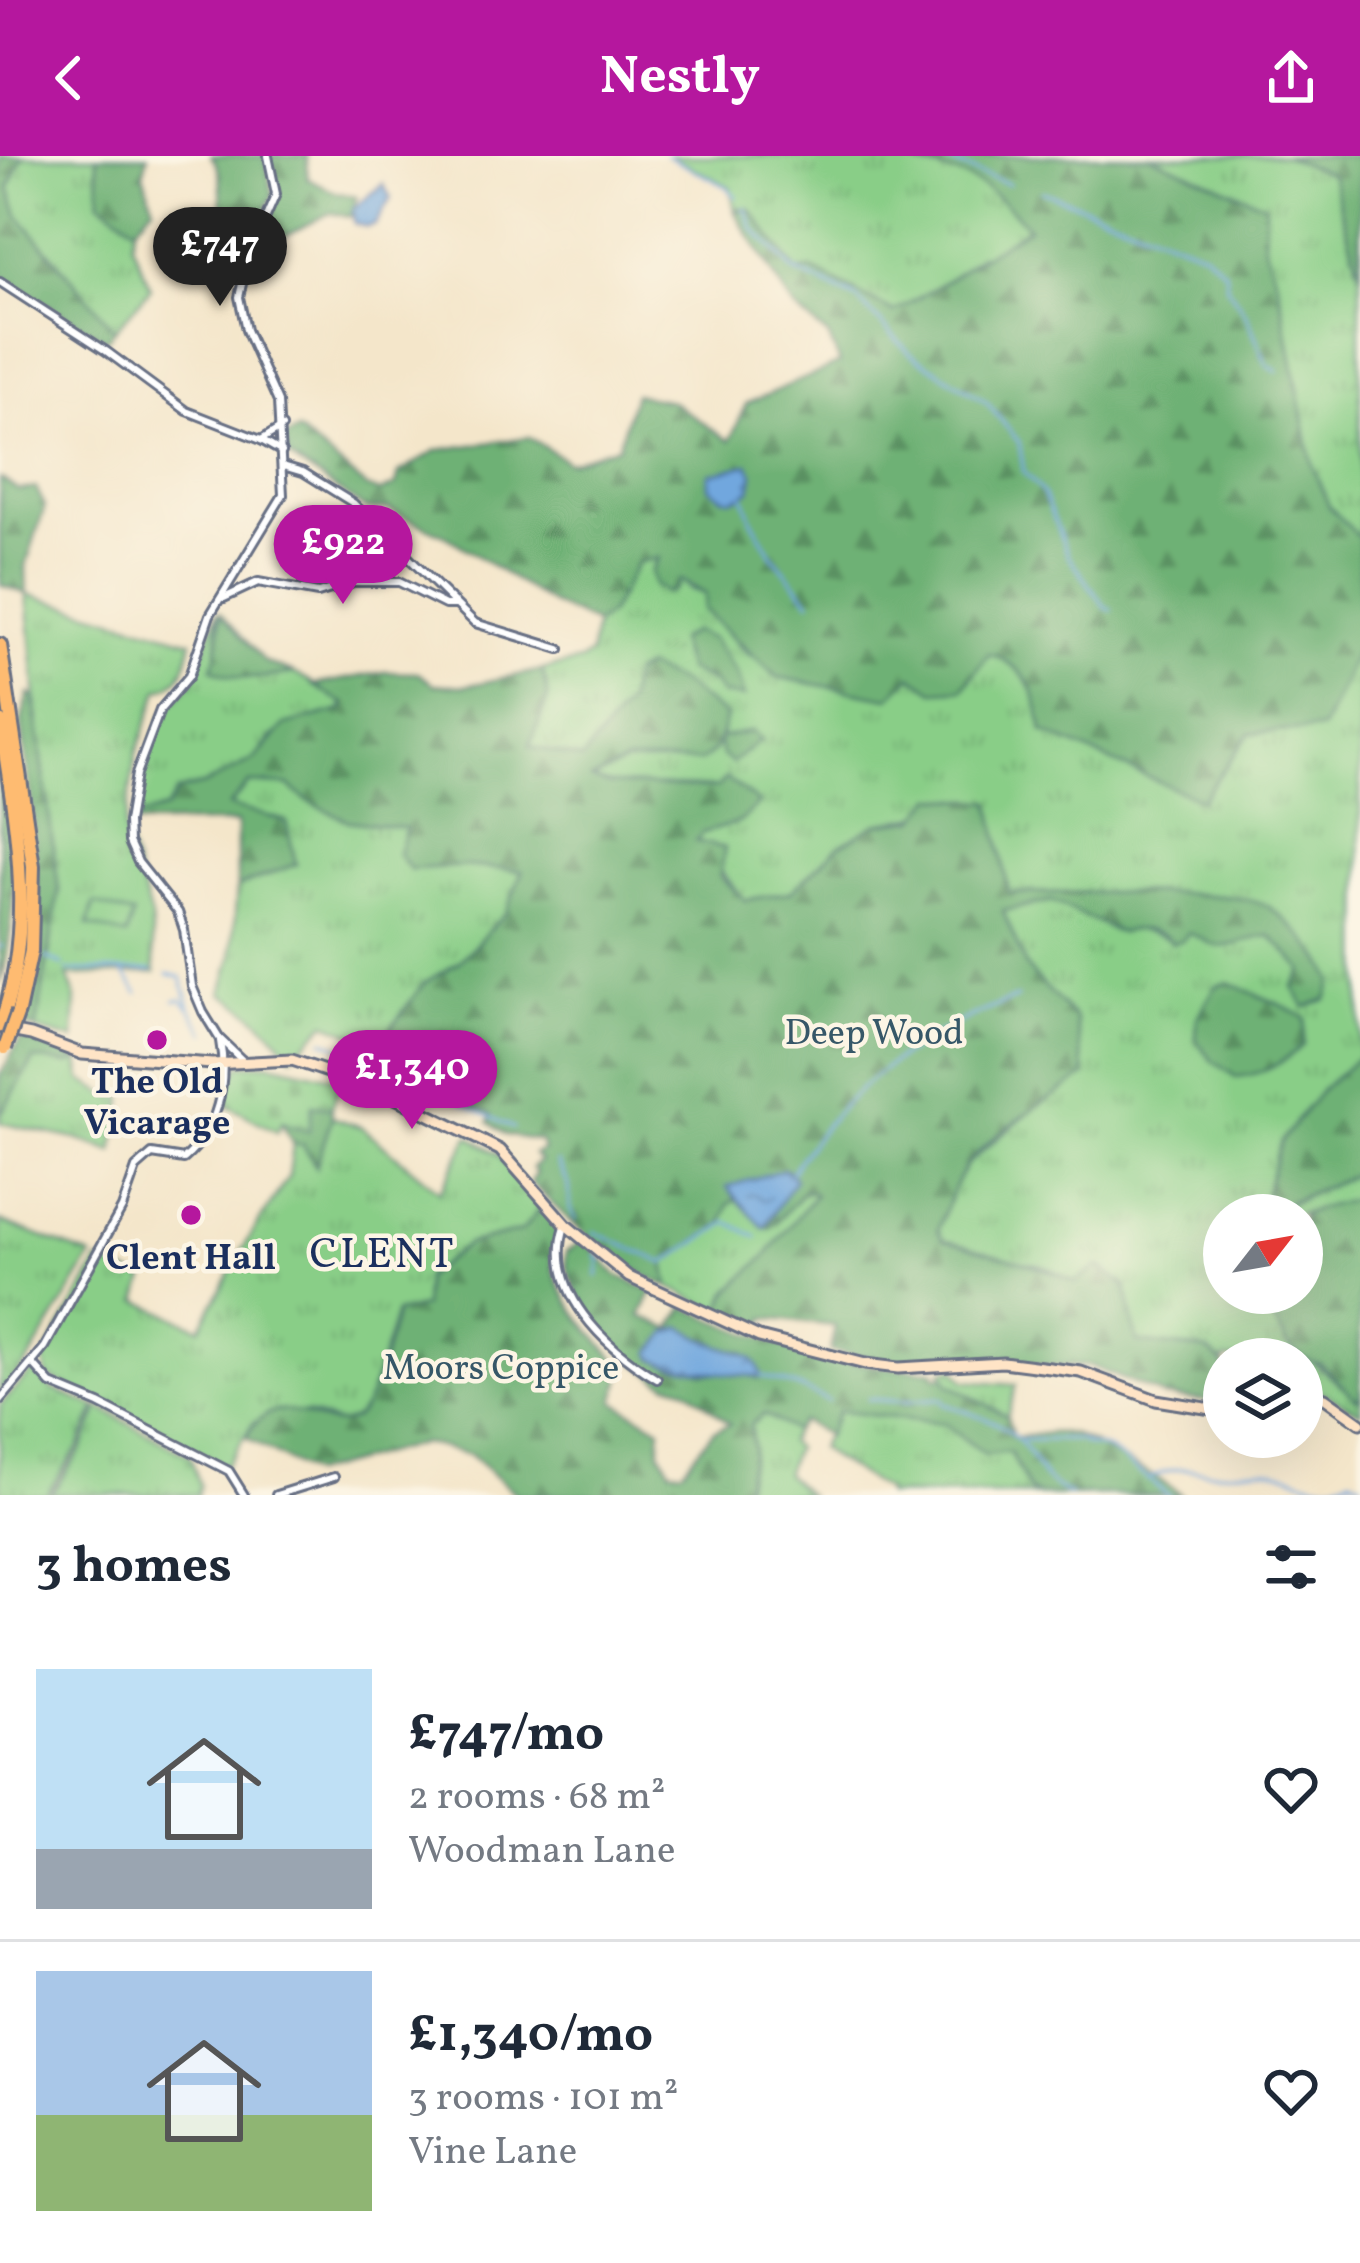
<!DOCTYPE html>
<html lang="en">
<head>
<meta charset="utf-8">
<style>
  body { margin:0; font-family:Vollkorn,serif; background:#f6f6f7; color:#1f2937; height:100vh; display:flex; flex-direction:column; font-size:45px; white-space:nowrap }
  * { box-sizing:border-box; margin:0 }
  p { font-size:39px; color:#747a83 }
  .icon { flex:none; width:66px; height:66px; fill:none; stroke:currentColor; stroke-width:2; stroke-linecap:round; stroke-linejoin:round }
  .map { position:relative; height:1339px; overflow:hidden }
  .drawer { display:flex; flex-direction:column; background:#fff; flex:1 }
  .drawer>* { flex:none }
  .needle { width:78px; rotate:59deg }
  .buttons { position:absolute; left:1203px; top:1038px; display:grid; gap:24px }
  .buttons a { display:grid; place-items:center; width:120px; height:120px; border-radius:50%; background:#fff; box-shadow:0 12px 48px #0002; font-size:60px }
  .price { position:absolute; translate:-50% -102px; padding:0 27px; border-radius:42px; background:#b5179e; color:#fff; font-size:39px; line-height:78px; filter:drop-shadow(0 3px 6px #0008) }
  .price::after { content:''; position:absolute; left:50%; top:72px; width:36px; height:27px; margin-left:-18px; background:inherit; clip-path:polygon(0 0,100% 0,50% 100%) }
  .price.active { background:#222; color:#fff }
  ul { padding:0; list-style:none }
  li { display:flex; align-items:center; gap:36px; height:300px; padding:0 36px }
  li+li { border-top:3px solid #e0e1e3 }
  li span { display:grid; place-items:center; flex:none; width:336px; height:240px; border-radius:0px; color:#555 }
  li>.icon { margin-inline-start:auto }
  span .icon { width:144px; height:144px; fill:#fffc; stroke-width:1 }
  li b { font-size:51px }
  h2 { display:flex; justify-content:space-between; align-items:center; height:144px; padding:0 36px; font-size:51px }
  header { display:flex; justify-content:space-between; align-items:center; height:156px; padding:0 36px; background:#b5179e; color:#fff; font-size:54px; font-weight:700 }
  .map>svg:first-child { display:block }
  .grass { fill:url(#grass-tufts); stroke:#527e72; stroke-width:3 }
  .forest { fill:url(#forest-firs); stroke:#447069; stroke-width:3; fill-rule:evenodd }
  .cemetery { fill:url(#cemetery-stones); stroke:#527e72; stroke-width:3 }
  .garden { fill:#89ce87; stroke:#527e72; stroke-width:3 }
  .water { fill:url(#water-ripples); stroke:#466b9e; stroke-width:3 }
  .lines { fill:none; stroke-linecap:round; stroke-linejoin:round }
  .stream { stroke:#71a7de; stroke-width:3 }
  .street-casing { stroke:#676f84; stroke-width:12 }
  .secondary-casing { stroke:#676f84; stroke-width:15 }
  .highway-casing { stroke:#676f84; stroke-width:18 }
  .street { stroke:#fff; stroke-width:6 }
  .secondary { stroke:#ffe4c6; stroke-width:9 }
  .highway { stroke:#febb71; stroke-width:12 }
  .highway-bridge-casing { stroke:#676f84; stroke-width:18; stroke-linecap:butt }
  .highway-bridge { stroke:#febb71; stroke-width:12 }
  .poi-dot { fill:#b5179e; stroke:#fcf5e5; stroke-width:4.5 }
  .labels { text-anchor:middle; stroke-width:9; stroke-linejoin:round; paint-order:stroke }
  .park-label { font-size:36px; fill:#365768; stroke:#fcf5e5 }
  .poi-label { font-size:36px; font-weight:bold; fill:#1b2f5e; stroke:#fcf5e5 }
  .quarter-label { font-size:42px; letter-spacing:3px; fill:#1b2f5e; stroke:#fcf5e5 }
</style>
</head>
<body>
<header><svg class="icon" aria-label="back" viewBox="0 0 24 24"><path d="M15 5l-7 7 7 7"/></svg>Nestly<svg class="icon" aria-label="share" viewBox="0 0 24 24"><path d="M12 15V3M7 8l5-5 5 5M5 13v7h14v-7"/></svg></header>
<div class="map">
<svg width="1360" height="1339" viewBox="0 0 1360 1339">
  <defs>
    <pattern id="grass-tufts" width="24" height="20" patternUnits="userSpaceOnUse" patternTransform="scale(3)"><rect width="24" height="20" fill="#89ce87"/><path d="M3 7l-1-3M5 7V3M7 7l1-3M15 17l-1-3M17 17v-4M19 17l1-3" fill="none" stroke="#76b177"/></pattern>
    <pattern id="forest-firs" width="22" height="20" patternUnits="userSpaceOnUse" patternTransform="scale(3)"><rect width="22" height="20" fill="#6eb174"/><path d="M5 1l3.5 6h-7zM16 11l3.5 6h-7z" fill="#5a9062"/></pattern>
    <pattern id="cemetery-stones" width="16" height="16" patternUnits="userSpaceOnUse" patternTransform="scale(3)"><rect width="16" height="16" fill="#89ce87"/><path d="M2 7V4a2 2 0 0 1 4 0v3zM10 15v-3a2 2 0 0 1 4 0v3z" fill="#76b177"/></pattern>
    <pattern id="water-ripples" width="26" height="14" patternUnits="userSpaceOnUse" patternTransform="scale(3)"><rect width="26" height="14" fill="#71a7de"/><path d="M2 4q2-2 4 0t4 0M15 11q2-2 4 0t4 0" fill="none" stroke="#5c88b7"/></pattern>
  </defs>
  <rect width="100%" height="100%" fill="#fcf5e5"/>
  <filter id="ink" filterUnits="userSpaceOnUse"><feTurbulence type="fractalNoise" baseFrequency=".00833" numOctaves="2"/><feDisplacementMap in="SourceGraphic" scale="24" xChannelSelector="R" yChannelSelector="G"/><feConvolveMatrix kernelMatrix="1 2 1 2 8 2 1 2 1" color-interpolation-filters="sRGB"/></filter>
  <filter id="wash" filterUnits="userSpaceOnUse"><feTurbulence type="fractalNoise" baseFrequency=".004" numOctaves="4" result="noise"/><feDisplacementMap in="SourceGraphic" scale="48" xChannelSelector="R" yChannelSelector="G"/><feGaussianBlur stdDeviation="2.7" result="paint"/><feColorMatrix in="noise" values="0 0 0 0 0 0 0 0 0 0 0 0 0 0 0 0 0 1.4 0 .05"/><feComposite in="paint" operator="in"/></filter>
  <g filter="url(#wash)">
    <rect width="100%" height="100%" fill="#f4e6ca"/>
    <g class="grass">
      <path d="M 23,0 L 97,0 L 100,45 L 135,71 L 132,87 L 151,132 L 115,174 L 18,59 L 9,32 Z"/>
      <path d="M 669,0 L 1360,0 L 1360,393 L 980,99 L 943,130 L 894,156 L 812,114 L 797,116 L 749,55 L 739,51 L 735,56 L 730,31 Z"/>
      <path d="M 660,401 L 689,433 L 705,438 L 703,454 L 749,499 L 912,520 L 963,533 L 989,497 L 1013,505 L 1039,543 L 1250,577 L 1322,573 L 1360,488 L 1360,909 C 1290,952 1281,984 1258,1059 L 1224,1059 L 1224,1137 L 1259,1137 C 1282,1191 1315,1202 1354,1241 L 1360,1242 L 1360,1256 L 1302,1226 L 1302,1203 L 1224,1203 L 1224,1208 L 1208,1194 L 1137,1186 L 1126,1130 L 1075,1126 L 1042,1109 L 1008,1104 L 942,1083 L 938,1074 L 954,1031 L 968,1007 L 1028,957 L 1076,863 L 1026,811 L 1003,755 L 1051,745 L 1120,777 C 1136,770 1148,775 1164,781 L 1184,738 L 1009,737 L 991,647 L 876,668 L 839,690 L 791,736 L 745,744 L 695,685 L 702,677 L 740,666 L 758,648 L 726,622 L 717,632 L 609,628 L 591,623 L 530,590 L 548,541 L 542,514 L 581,505 L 590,498 L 596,468 L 610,456 L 637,407 Z"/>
      <path d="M 27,438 L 192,485 C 186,508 184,527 159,534 L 136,598 L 124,673 L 151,761 L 155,816 L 67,820 L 76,843 L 74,884 L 36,874 L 59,735 L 46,659 Z"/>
      <path d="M 218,455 L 217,497 L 212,512 C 242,531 262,513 292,517 C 307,520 330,540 344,548 L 342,555 L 302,564 L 271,582 L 255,603 L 203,629 L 177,635 L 166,653 L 134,662 L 149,592 L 164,557 L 194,523 Z"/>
      <path d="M 249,627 L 288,628 L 306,644 L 349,665 L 407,672 L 468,710 L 523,715 L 506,756 L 459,806 L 424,827 L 379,888 L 326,867 L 292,900 C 271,874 251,854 222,837 L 232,801 L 237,731 L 296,708 L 228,651 Z"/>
      <path d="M 35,902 L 70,908 L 79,904 L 82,924 L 109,940 L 124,941 L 113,996 L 76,983 L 0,967 L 0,959 Z"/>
      <path d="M 332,961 L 362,971 L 440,1036 L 469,980 L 498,998 L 540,1052 L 522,1075 L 467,1088 L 423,1151 L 396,1157 L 368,1246 L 356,1261 L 340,1268 L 307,1257 L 254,1266 L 225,1310 L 47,1220 L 43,1201 L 99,1105 L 145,1123 L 138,1145 L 200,1172 L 252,1077 L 289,1020 L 293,988 L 303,988 L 316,1010 Z"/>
      <path d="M 1360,1016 L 1360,1040 C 1329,1056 1297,1059 1264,1059 Z"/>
      <path d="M 806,1034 L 816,1038 L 767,1099 L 728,1136 L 720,1155 L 669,1131 L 664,1107 L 720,1071 L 729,1048 L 736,1043 L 764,1072 L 770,1072 Z"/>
      <path d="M 0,1065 L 92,1100 L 29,1204 L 0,1237 Z"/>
      <path d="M 954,1212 L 964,1225 L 1016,1229 L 1007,1260 L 948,1228 L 942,1215 Z"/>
      <path d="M 33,1214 L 52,1233 L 96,1251 L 79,1290 L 46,1339 L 0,1339 L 0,1249 Z"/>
      <path d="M 99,1252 L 190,1300 L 200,1329 L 197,1339 L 51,1338 L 82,1292 Z"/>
      <path d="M 838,1255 L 945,1268 L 985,1299 L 1010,1295 L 1029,1334 L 1039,1339 L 886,1339 L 886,1335 L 819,1293 Z"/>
      <path d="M 764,1258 L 794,1275 L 788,1286 L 795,1292 L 785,1318 L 809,1339 L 743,1339 L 753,1292 L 750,1269 Z"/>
    </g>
    <g class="forest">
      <path d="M 0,0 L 23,0 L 9,32 L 18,59 L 115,174 L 106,184 L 0,120 Z"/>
      <path d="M 97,0 L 148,0 L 143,18 L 154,50 L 135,71 L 100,46 Z"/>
      <path d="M 211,0 L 265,0 L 273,39 L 246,94 C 205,59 233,27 211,0 Z"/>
      <path d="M 270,0 L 307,0 L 308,23 L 335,36 L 357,41 L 351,60 L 330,57 L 255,95 L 279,37 Z"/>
      <path d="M 904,0 L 1150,0 L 1265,48 L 1264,90 L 1278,128 L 1312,309 L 1329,350 L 1360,382 L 1360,488 L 1322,573 L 1250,577 L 1201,644 L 1043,576 C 1038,539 1027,509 989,498 L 963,533 L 934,535 L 912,520 L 889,542 L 777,521 L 703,454 L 705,438 L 680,424 L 675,433 L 666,437 L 654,429 L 651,415 L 658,402 L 637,407 L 610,457 L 596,468 L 550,447 L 446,380 L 388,353 L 367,354 L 288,300 L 285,282 L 298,275 L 368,332 L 380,336 L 396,329 L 399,317 L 437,294 L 529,281 L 568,306 L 618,290 L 634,238 L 671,245 L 730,285 L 746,248 L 840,207 L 828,180 L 793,151 L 735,56 L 749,52 L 797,116 L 812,114 L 894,156 C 942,130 982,98 1029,72 C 1008,50 990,30 960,19 C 940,12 920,13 904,0 Z"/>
      <path d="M 1285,0 L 1360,0 L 1360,119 L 1331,19 Z"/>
      <path d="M 0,322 L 18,334 L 36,332 L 45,350 L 26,410 L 27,438 L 2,429 L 0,420 Z"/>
      <path d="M 221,457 L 265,506 L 294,517 C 266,521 237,528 212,512 L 217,497 Z"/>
      <path d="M 694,475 L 712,483 L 737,519 L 744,541 L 722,539 L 714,527 L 687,514 L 678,484 Z"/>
      <path d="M 646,511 L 681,527 L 726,560 L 720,582 L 752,575 L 761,584 L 732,607 L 722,600 L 719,583 L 715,594 L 701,605 L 626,606 L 592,623 L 609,628 L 717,632 L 726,622 L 759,647 L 740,666 L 702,677 L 696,685 L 725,692 L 720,720 L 745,744 L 791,736 L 839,690 L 876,668 L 916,663 L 934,641 L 991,646 L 1009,737 C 1054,737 1238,731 1267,750 C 1292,766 1322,798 1333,825 L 1327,843 L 1305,851 L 1293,831 L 1303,814 L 1271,780 C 1253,780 1235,792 1218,790 C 1207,788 1200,780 1188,777 L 1183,784 L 1172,787 C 1163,774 1136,770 1121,777 L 1051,745 L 1003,755 L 1026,811 L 1076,863 L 1085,920 C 1051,942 986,980 964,1013 C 952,1032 946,1053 938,1074 L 943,1083 C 987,1097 1033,1105 1075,1126 L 1099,1110 L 1126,1130 L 1137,1186 L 1208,1194 L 1224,1208 L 1224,1240 L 1213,1246 L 1164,1240 L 1090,1210 L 1046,1210 L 986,1202 L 908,1208 L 830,1195 L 835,1170 L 766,1162 L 758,1175 L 720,1155 L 728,1137 L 767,1099 L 815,1039 L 806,1034 L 770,1072 L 764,1072 L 794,1023 L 788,1014 L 728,1031 L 736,1043 L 729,1048 L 722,1069 L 665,1107 L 669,1131 C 613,1108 572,1068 530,1026 L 536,1017 L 532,1012 L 540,1005 L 534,998 L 543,994 L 540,985 L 506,979 L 489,966 L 492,959 L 374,902 L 379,888 L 424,827 L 459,806 L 506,756 L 522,715 L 468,710 L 410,713 L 398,698 L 406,672 L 349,665 L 306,644 L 288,629 L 249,627 L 229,650 L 286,665 L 296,708 L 237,731 L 237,667 L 135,668 L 134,662 L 166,653 L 177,635 L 203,629 L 254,604 L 285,569 L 342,554 L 344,548 L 313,529 L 384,516 L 418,517 L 434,528 L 465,530 L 542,514 L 548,541 L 530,590 L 582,603 L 627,547 L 633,518 Z"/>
      <path d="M 29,538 L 34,541 L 59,735 L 36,874 L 24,869 L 39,768 L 32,652 L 21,566 Z"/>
      <path d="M 0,600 C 15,673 20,756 0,828 Z"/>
      <path d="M 1229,826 C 1254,840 1283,846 1305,863 L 1303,889 C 1281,908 1265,918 1236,921 L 1213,905 L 1196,884 L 1197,863 L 1216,830 Z"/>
      <path d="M 20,884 L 31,884 L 79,904 L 70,908 L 34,903 L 0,959 L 0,919 Z"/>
      <path d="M 1360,900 L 1360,1016 L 1258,1059 L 1281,985 L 1322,933 Z"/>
      <path d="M 315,947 L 331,952 L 332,961 L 316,1011 L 303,989 L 293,988 L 281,966 L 308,975 L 311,948 Z"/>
      <path d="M 1360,1040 L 1360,1242 L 1354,1241 L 1321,1208 L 1306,1204 L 1288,1189 L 1259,1137 L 1302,1137 L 1302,1060 C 1318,1048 1341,1050 1360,1040 Z"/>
      <path d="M 540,1052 L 562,1072 C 559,1080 554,1091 553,1100 C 549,1133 603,1191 625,1212 L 614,1245 L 660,1272 L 660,1295 L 670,1313 L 682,1314 L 713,1275 L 730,1268 C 715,1256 700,1242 684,1232 C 678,1229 671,1229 666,1227 C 659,1223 649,1216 642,1211 C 616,1196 558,1124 567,1095 L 584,1084 L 618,1120 L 653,1135 L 641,1160 L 671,1173 L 685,1151 C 776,1192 833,1210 934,1215 L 936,1222 L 943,1220 L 948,1228 L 1007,1260 L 1013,1281 C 1031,1282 1054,1273 1071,1278 C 1086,1282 1173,1330 1181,1339 L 1039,1339 L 1029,1334 L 1010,1296 L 985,1299 L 945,1268 L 838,1255 L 827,1279 L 801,1265 L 794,1275 L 764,1258 L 750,1269 L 753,1292 L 743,1339 L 517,1339 L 470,1299 L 423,1287 L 311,1318 L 246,1282 C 277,1221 321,1284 354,1262 C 375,1248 388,1182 396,1157 L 423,1151 L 425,1121 L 467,1088 L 522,1075 ZM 682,1171 L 720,1191 L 743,1196 L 758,1222 L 737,1216 L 704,1217 L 651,1196 L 671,1174 Z"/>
    </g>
    <path class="cemetery" d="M 270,907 L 342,923 L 331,952 L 312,949 L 309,975 L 282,966 L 277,976 L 223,947 L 239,909 Z"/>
    <path class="garden" d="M 94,747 L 133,759 L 127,780 L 88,769 Z"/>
    <g class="water">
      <path d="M 383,28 L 391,42 L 375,69 L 367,71 L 354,67 L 353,53 Z"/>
      <path d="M 748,308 L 754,317 L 750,334 C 733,347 725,345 709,331 L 709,318 Z"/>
      <path d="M 785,1013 L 795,1023 L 764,1072 L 727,1031 Z"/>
      <path d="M 682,1171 C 693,1177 705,1184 717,1189 C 736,1197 757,1196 761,1220 C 740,1220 669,1212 653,1202 L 651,1196 L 668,1177 Z"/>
    </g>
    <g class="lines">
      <g class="stream">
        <path d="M 666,0 L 727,31 L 736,41"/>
        <path d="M 932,0 L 1009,28"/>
        <path d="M 1042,35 L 1204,96 L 1225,115 L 1227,131 L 1246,158 L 1267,209 L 1278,216"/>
        <path d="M 745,52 L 753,72 L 794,115 L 856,142 L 910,197 L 986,246 L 1019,286 L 1024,317 L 1043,337 L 1068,399 L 1106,452 L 1112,454"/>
        <path d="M 743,339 L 752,364 L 772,399 L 810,445"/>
        <path d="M 319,358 C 336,368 352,370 367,383"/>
        <path d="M 0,790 L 2,791"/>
        <path d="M 46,802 L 63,809"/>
        <path d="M 122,814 L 138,837"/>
        <path d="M 67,815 L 152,814"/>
        <path d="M 168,818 L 181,821 L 191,853 L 206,877"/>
        <path d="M 175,844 L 182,843 L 190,852"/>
        <path d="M 323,884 L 341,891"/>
        <path d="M 351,892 L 513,972"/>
        <path d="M 557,1006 L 569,1029 L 570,1052 L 576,1064"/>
        <path d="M 791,1017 C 845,929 922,877 1017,842"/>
        <path d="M 594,1076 L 664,1107 L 728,1066 L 757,1081"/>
        <path d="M 596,1099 L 600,1104 L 598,1120"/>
        <path d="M 761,1220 L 801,1232 L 828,1245"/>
        <path d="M 868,1243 L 905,1246 L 942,1243 L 943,1248 C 971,1257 999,1263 1019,1285 C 1043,1312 1032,1319 1070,1339"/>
        <path d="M 1021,1284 L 1079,1284 C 1089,1292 1097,1289 1109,1294 C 1115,1296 1160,1333 1168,1339"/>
        <path d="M 1148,1323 C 1186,1305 1184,1316 1221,1316 C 1237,1316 1254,1310 1269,1313 C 1309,1319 1306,1337 1351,1322 L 1360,1326"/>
      </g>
    </g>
  </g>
  <g filter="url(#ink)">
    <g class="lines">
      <g class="street-casing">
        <g id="street">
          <path d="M 0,126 L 106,195 L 187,255 L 261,284 L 282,296"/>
          <path d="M 261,284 L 282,271"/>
          <path d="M 283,310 L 303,316 L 353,347 L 475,467 L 560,493"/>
          <path d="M 224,442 L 258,426 L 318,437 L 354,426 L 399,426 L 445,449 L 455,449"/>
          <path d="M 242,904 L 219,882 L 203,856 L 192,830 L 184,774 L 178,756 L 138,706 L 129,686 L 128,666 L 136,618 L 160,554 L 189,520 L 210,459 L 283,339 L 278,246 L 246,174 L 239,141 L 248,102 L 276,38 L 268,0"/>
          <path d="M 565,1070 C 544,1135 605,1191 657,1223"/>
          <path d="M 33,1208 L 51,1228 L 99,1248 L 229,1315 L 244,1339"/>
          <path d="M 0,1245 L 45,1191 L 122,1052 L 136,1012 L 152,998 L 184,1003 C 218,974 228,927 220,885"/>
          <path d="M 276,1339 L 334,1321"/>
        </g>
      </g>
      <g class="secondary-casing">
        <g id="secondary">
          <path d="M 5,874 L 31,879 L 82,898 L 212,908 L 292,904 L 375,932 L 500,994 L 566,1069 L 629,1121 L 759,1181 L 865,1208 L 898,1212 L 1003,1206 L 1081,1216 L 1156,1244 L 1224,1255"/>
          <path d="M 1302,1234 L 1325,1242 L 1360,1267"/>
        </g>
      </g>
      <g class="highway-casing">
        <g id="highway">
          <path d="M 0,489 L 33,710 L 31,795 L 18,856"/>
          <path d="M 0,565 C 16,667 36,770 0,870"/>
        </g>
      </g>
      <use href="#street" class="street"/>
      <use href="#secondary" class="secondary"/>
      <use href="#highway" class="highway"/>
      <g class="highway-bridge-casing">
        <path id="highway-bridge" d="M 5,892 L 18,856"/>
      </g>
      <use href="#highway-bridge" class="highway-bridge"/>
    </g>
  </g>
  <g class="poi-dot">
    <circle cx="157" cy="884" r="12"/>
    <circle cx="191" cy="1059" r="12"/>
  </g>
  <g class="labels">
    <g class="park-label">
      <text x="874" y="888">Deep Wood</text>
      <text x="501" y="1223">Moors Coppice</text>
    </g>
    <g class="poi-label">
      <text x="157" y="937">The Old<tspan x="157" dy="41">Vicarage</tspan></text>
      <text x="191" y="1113">Clent Hall</text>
    </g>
    <g class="quarter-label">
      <text x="383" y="1111">CLENT</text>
    </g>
  </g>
</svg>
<div class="buttons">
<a><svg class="needle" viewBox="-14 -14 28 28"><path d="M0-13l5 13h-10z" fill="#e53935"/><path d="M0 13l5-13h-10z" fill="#747a83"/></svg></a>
<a><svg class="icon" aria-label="layers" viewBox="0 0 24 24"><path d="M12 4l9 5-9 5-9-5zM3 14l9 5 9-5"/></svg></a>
</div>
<b class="price active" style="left:220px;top:153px">£747</b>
<b class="price" style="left:343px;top:451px">£922</b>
<b class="price" style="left:412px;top:976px">£1,340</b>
</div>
<section class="drawer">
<h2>3 homes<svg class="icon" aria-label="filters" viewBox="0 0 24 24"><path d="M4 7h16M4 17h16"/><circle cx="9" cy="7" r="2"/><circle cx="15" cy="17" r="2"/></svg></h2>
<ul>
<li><span style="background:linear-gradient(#bfe0f5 75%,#9aa5b1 0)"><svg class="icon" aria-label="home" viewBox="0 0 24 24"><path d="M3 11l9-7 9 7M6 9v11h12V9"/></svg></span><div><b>£747/mo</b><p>2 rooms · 68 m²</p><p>Woodman Lane</p></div><svg class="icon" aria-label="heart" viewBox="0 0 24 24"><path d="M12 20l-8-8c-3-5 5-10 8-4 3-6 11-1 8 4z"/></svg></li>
<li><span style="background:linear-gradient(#a9c7e8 60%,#8fb573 0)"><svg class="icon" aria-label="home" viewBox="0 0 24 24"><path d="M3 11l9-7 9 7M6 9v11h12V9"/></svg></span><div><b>£1,340/mo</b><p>3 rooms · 101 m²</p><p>Vine Lane</p></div><svg class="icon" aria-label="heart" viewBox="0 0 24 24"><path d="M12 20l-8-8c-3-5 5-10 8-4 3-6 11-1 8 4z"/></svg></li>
</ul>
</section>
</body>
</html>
